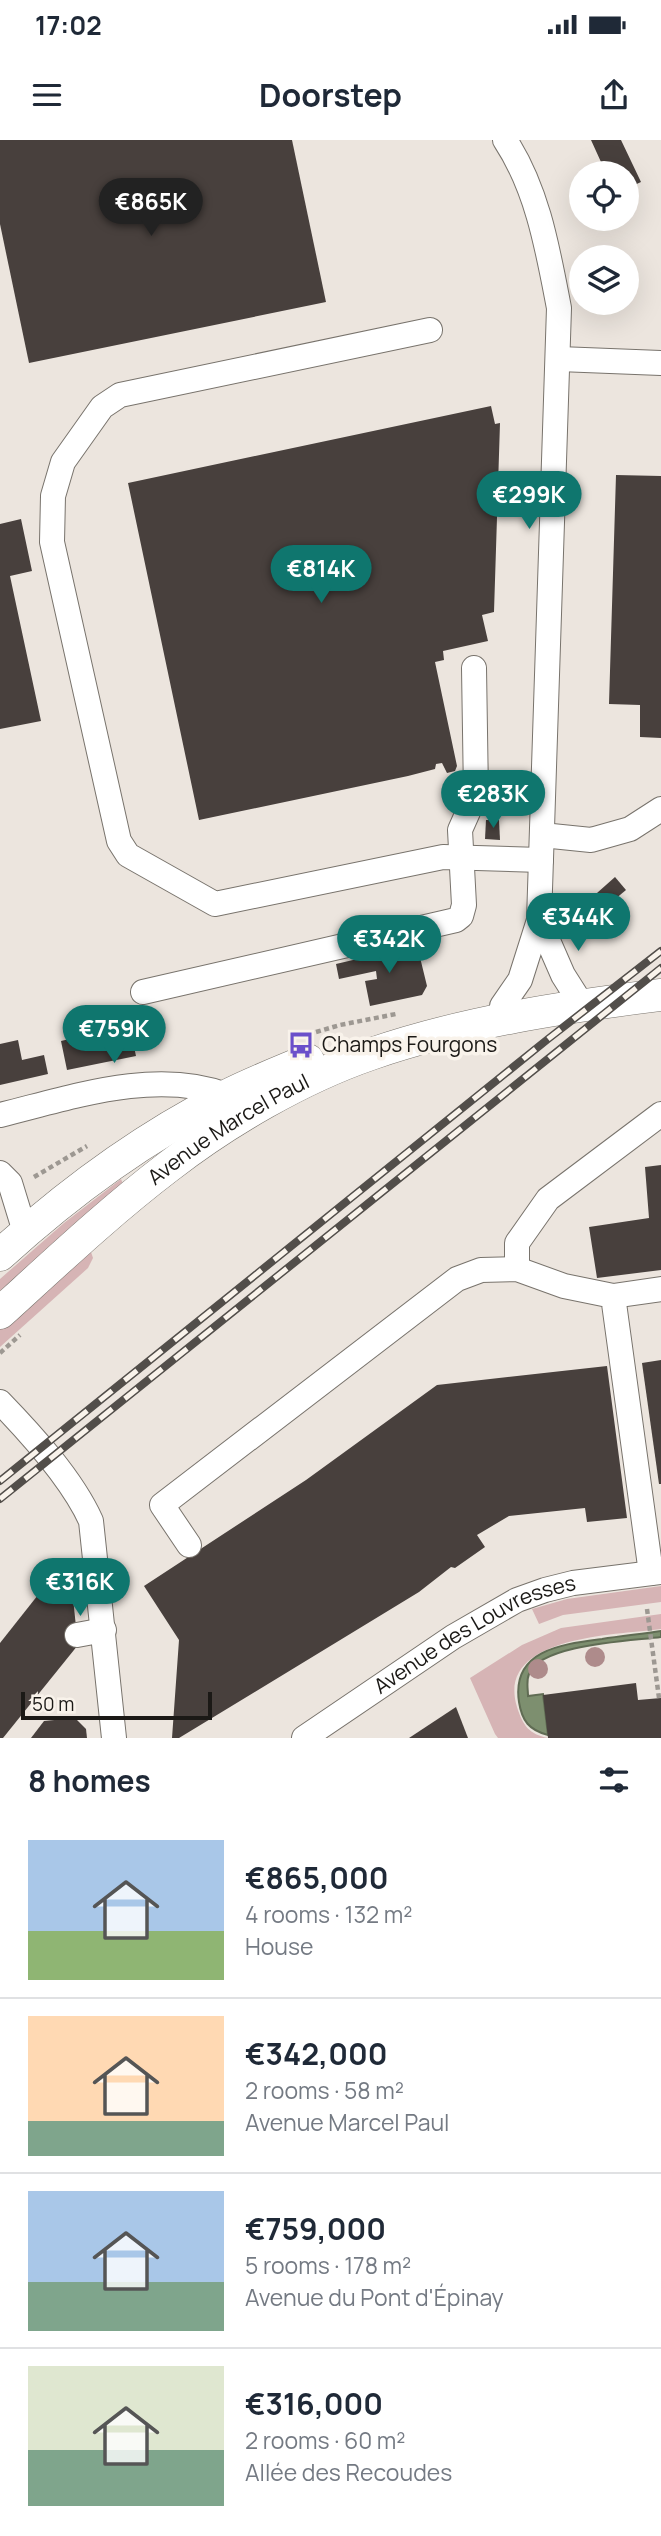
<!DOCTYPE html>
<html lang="en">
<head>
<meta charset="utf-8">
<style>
  body { margin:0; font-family:Manrope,sans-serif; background:#f2f2f3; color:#1f2937; height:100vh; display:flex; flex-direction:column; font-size:26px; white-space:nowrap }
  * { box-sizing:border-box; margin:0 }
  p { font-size:23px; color:#747a83 }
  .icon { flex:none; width:38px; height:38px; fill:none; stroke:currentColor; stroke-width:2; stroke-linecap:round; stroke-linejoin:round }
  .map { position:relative; height:1598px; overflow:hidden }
  .panel { display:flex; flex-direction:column; background:#fff; flex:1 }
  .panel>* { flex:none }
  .controls { position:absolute; left:569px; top:21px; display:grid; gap:14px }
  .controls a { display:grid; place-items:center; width:70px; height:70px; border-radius:50%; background:#fff; box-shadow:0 7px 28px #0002; font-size:35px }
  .scale { position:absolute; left:21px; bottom:18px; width:191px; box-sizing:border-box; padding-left:7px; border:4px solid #1b1916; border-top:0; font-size:19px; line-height:24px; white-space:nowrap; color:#1b1916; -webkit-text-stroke:5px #f9f3eb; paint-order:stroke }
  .price { position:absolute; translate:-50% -60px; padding:0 16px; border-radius:24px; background:#0f766e; color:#fff; font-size:23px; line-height:46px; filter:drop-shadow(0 2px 4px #0008) }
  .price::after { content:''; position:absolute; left:50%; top:42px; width:21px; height:16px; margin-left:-10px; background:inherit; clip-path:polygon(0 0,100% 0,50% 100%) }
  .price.current { background:#222; color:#fff }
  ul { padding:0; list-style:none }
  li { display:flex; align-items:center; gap:21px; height:175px; padding:0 28px }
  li+li { border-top:2px solid #e0e1e3 }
  li span { display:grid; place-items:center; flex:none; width:196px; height:140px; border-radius:0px; color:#555 }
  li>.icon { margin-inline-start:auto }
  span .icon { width:84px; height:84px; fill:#fffc; stroke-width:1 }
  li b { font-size:30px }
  h2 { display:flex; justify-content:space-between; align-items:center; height:84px; padding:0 28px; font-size:30px }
  .status { display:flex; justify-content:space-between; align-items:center; height:49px; padding:0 35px; background:#fff; direction:ltr }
  .status svg { height:19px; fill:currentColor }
  header { display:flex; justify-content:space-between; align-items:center; height:91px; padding:0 28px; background:#fff; font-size:32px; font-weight:700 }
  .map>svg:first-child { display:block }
  .green { fill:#d6b4b5 }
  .water { fill:#7d8f6f; stroke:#606c54; stroke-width:2 }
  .building { fill:#48403d }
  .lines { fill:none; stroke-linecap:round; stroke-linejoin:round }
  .minor-casing { stroke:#78736c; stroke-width:26 }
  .major-casing { stroke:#78736c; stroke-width:33 }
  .path { stroke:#9d9892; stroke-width:4.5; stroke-dasharray:5 3.5; stroke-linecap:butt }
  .minor { stroke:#fff; stroke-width:24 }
  .major { stroke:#fff; stroke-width:32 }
  .rail-casing { stroke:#524e4a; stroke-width:8 }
  .rail { stroke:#f9f3eb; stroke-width:5; stroke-dasharray:16; stroke-linecap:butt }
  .tree { fill:#ae8b8b }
  .labels { text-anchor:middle; stroke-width:7; stroke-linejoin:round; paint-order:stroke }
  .poi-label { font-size:21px; fill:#1b1916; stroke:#f9f3eb; text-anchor:start }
  .street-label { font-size:21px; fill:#1b1916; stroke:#f9f3eb }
</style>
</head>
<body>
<div class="status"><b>17:02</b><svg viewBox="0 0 49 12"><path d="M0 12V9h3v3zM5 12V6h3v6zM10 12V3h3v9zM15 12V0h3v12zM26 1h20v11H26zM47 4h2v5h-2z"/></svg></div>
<header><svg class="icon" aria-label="menu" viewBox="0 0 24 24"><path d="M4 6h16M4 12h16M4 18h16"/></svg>Doorstep<svg class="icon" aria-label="share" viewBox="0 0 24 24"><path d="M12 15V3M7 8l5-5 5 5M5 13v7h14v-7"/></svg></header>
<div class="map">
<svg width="661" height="1598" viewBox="0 0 661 1598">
  <rect width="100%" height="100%" fill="#ece5de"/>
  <g class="green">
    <path d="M 121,1039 L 123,1044 L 89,1072 L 0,1151 L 0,1139 L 64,1083 Z"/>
    <path d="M 90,1109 L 93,1118 L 88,1128 L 0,1207 L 0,1189 Z"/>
    <path d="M 661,1446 L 661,1462 L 563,1475 L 539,1484 L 532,1469 L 567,1459 Z"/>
    <path d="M 661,1474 L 661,1489 C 618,1495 495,1495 517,1567 C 523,1586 529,1594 548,1598 L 498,1598 L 495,1594 L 470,1538 L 522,1505 L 561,1488 Z"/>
  </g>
  <path class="water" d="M 661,1491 L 661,1497 C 632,1501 540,1504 529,1534 C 526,1541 528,1549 528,1556 L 543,1554 L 548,1595 C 529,1590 522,1581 519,1562 C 511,1509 564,1504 602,1499 C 621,1496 641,1494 661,1491 Z"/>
  <g class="building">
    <path d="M 0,0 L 292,0 L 326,162 L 29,223 L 0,84 Z"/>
    <path d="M 591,0 L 621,0 L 641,42 L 626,49 L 626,33 L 606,33 Z"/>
    <path d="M 491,266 L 495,284 L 500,283 L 494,472 L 482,475 L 488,501 L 443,511 L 444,520 L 435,522 L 457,626 L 455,631 L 447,633 L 442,623 L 436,624 L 435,629 L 408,636 L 199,680 L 128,343 Z"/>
    <path d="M 616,335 L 661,336 L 661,598 L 640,597 L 640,565 L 609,564 Z"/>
    <path d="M 21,379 L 32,431 L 10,436 L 41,581 L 0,589 L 0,384 Z"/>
    <path d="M 486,680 L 499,680 L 500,700 L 485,699 Z"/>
    <path d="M 615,737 L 626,750 L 608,765 L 597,753 Z"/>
    <path d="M 417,805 L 427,846 L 422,855 L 370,866 L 365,841 L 377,839 L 376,831 L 339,839 L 336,824 Z"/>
    <path d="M 127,874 L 136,916 L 67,930 L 61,901 L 116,888 L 114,878 Z"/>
    <path d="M 18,900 L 22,920 L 44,915 L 48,934 L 0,945 L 0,904 Z"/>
    <path d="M 661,1025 L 661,1130 L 597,1138 L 589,1087 L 649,1078 L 645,1027 Z"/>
    <path d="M 661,1220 L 661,1344 L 659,1344 L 642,1223 Z"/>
    <path d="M 607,1226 L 627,1378 L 587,1382 L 585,1368 L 509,1376 L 477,1395 L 485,1407 L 455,1428 L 451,1427 L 419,1452 L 179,1598 L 172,1598 L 179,1500 L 144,1446 L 306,1340 L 437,1245 Z"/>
    <path d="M 63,1433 L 71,1440 L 78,1505 L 3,1598 L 0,1598 L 0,1503 L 53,1436 Z"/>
    <path d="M 636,1543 L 638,1560 L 661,1558 L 661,1598 L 548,1598 L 543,1555 Z"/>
    <path d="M 456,1567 L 468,1598 L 409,1598 Z"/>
    <path d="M 75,1578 L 86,1589 L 87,1598 L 31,1598 L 44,1581 Z"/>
  </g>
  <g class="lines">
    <g class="minor-casing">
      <g id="minor">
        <path d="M 430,190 L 120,255 L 102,267 L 63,322 L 53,356 L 52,402 L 119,701 L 128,715 L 215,764 L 443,717 L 541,720"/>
        <path d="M 559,219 L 661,223"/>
        <path d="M 542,695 L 591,700 L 630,689 L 661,669"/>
        <path d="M 539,780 L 563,835 L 582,865"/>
        <path d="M 143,852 L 456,780 L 461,776 L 464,765 L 460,690 L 476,654 L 474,528"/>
        <path d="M 502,866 L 520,840 L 539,780 L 559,168 C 548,111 538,50 505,0"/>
        <path d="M 0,975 C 70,958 155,928 226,955"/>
        <path d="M 0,1033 L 10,1043 L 25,1092"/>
        <path d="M 517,1129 L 517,1103 L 548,1059 L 661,974"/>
        <path d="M 613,1156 L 661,1149"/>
        <path d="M 0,1262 C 32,1295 72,1339 91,1381 L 114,1598"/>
        <path d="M 189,1405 L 162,1365 L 457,1139 L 481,1130 L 517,1129 L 564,1146 L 613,1156 L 651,1433"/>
        <path d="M 77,1495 L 104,1490"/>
        <path id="s1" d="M 304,1598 L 453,1497 L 517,1460 L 545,1450 L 573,1443 L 661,1432"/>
      </g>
    </g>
    <g class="major-casing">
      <g id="major">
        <path d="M 0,1115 C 67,1054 143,998 224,957 C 251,943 280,932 308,920"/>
        <path id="s2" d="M 0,1173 C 55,1123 109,1072 168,1027 C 226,982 301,938 371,914 C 464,882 563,867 661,855"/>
      </g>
    </g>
    <g class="path">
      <path d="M 316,892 L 340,885 L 396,874"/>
      <path d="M 34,1037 L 87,1006"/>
      <path d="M 0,1213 L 20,1195"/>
      <path d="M 647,1469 L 659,1558"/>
    </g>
    <use href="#minor" class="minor"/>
    <use href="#major" class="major"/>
    <g class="rail-casing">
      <g id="rail">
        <path d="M 0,1341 L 548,899 L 661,811"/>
        <path d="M 0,1359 L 661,828"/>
      </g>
    </g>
    <use href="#rail" class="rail"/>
  </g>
  <g class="tree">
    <circle cx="595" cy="1517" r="10"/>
    <circle cx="538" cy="1529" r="10"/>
  </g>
  <defs>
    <g id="bus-bare" transform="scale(2.1)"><path d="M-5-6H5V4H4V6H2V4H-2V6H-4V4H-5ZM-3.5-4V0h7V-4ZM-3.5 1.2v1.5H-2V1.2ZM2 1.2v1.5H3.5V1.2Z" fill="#6b50ca" stroke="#f9f3eb" stroke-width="2.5" paint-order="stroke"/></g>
  </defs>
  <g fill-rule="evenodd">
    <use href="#bus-bare" x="301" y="905"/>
  </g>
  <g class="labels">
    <g class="poi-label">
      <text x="322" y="912">Champs Fourgons</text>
    </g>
    <g class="street-label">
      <text dy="7" stroke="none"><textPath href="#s2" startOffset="294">Avenue Marcel Paul</textPath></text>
      <text dy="7" stroke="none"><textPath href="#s1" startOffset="201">Avenue des Louvresses</textPath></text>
    </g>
  </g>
</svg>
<div class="controls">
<a><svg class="icon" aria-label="locate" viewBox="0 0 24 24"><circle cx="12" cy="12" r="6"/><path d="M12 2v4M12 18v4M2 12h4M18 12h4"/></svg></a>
<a><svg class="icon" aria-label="layers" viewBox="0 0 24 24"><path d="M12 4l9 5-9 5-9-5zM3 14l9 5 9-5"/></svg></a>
</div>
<div class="scale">50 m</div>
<b class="price current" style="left:151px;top:98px">€865K</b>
<b class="price" style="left:529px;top:391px">€299K</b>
<b class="price" style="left:321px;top:465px">€814K</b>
<b class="price" style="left:493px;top:690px">€283K</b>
<b class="price" style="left:578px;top:813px">€344K</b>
<b class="price" style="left:389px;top:835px">€342K</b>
<b class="price" style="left:114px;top:925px">€759K</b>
<b class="price" style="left:80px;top:1478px">€316K</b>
</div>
<section class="panel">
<h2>8 homes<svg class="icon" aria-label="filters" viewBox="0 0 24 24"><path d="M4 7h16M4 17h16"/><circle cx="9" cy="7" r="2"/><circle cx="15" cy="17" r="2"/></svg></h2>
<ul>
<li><span style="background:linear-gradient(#a9c7e8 65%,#8fb573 0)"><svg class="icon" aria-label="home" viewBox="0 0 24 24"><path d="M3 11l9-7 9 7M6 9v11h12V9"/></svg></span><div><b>€865,000</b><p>4 rooms · 132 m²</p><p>House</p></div></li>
<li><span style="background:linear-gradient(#ffd9b3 75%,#7fa58c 0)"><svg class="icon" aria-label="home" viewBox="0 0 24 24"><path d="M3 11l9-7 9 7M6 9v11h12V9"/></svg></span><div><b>€342,000</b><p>2 rooms · 58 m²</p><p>Avenue Marcel Paul</p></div></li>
<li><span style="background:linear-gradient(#a9c7e8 65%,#7fa58c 0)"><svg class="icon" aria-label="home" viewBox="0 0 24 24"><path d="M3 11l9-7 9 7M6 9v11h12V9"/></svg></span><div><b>€759,000</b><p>5 rooms · 178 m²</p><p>Avenue du Pont d'Épinay</p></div></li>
<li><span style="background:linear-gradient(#dfe7d0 60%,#7fa58c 0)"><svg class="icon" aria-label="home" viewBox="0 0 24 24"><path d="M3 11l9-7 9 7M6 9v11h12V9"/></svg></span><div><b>€316,000</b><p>2 rooms · 60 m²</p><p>Allée des Recoudes</p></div></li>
</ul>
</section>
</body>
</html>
